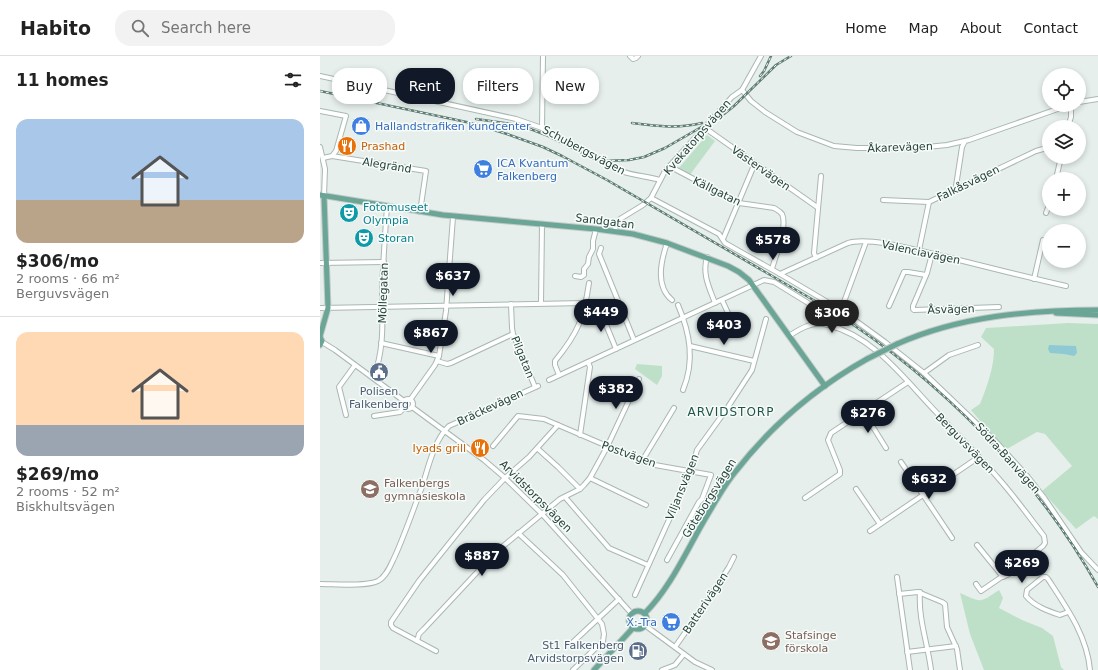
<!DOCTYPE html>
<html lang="en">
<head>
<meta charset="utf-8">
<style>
  body { margin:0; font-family:"DejaVu Sans",sans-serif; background:#f2f2f2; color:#222; height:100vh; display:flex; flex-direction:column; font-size:15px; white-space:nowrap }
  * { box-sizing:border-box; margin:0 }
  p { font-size:13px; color:#767676 }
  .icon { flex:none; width:22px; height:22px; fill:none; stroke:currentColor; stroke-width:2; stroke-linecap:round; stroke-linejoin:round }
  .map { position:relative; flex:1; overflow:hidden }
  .details { display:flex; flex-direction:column; background:#fff; width:320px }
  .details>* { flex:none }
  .guide { position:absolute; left:12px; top:12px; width:380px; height:36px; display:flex; gap:8px }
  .buttons { position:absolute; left:722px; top:12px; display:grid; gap:8px }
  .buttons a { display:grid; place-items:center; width:44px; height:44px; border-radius:50%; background:#fff; box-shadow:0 2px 6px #0003; font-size:20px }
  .price { position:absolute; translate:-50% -34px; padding:0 9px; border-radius:14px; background:#111827; color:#fff; font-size:13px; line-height:26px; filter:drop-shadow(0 1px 2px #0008) }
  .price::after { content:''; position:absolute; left:50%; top:24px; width:12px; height:9px; margin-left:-6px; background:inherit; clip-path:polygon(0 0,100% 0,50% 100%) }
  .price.active { background:#222; color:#fff }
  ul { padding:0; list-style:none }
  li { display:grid; align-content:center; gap:8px; height:212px; padding:0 16px }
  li+li { border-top:1px solid #e0e0e0 }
  li span { display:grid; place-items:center; height:124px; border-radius:12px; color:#555 }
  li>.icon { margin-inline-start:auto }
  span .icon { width:72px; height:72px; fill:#fffc; stroke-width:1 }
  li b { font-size:17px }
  h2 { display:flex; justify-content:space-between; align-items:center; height:48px; padding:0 16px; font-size:17px }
  .chip { padding:0 14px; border-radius:16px; background:#fff; box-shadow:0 2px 6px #0003; font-size:14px; line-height:36px }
  .chip.active { background:#111827; color:#fff }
  header { display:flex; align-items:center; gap:24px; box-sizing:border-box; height:56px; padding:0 20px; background:#fff; border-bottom:1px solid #e0e0e0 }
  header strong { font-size:19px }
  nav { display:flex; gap:22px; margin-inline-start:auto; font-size:14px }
  .search { width:280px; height:36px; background:#f2f2f2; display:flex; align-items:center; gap:10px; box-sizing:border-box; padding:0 14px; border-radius:16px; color:#767676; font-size:15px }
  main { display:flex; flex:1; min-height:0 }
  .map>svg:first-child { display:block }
  .green { fill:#bfe0c8 }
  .water { fill:#8ec9d4 }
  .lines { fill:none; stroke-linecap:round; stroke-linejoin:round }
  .minor-casing { stroke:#a8b8b2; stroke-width:6 }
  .major-casing { stroke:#c2cac8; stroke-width:7 }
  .minor { stroke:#fff; stroke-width:4 }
  .major { stroke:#6aa596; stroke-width:5 }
  .rail-casing { stroke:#5f7d75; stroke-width:2.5 }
  .rail { stroke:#f7fbf9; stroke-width:1; stroke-dasharray:3; stroke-linecap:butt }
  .major-bridge-casing { stroke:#c2cac8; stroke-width:7; stroke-linecap:butt }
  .major-bridge { stroke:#6aa596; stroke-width:5 }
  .labels { text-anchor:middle; stroke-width:3; stroke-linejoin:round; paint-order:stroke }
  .shop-label { font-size:11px; fill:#366cbe; stroke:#f7fbf9; text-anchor:start }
  .street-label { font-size:11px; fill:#24423a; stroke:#f7fbf9 }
  .food-label { font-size:11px; fill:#c56008; stroke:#f7fbf9; text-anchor:start }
  .culture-label { font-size:11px; fill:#0d838f; stroke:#f7fbf9; text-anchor:start }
  .service-label { font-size:11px; fill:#4e5e75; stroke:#f7fbf9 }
  .education-label { font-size:11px; fill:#785e54; stroke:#f7fbf9; text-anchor:start }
  .neighbourhood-label { font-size:12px; letter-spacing:1px; fill:#1f5548; stroke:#f7fbf9 }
</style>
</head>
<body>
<header>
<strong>Habito</strong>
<div class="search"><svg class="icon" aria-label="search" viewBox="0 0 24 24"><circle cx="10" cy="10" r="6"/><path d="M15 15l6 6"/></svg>Search here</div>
<nav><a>Home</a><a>Map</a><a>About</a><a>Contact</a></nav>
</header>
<main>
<section class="details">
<h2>11 homes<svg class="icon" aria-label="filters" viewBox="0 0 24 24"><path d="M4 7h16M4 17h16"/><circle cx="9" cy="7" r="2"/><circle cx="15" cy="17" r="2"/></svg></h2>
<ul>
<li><span style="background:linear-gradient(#a9c7e8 65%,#b9a48a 0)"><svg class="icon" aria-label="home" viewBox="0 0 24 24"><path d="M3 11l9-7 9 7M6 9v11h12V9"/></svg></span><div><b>$306/mo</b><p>2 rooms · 66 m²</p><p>Berguvsvägen</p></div></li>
<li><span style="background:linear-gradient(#ffd9b3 75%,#9aa5b1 0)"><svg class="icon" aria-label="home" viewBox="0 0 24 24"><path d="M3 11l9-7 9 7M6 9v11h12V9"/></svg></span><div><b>$269/mo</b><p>2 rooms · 52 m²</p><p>Biskhultsvägen</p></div></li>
</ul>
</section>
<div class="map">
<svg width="778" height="614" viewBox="0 0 778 614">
  <rect width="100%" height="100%" fill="#e6efeb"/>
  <g class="green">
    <path d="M 387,79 L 395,85 L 369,120 L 358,113 Z"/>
    <path d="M 748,267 L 778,268 L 778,463 L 774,460 L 756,473 L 722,435 L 752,410 L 725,378 L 717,376 L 685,394 L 651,354 L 660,348 C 667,330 674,312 674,293 L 661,281 L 666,272 Z"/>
    <path d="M 317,308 L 342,310 L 342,320 L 337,329 L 315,313 Z"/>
    <path d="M 679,534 L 683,542 L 679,552 L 702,564 L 722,572 L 733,580 L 741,611 L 744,614 L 664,614 L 650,578 L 640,537 C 661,546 659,548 679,534 Z"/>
  </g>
  <path class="water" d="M 729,289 L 756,290 L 757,297 L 754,300 L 744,298 L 730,297 L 728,293 Z"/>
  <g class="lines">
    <g class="minor-casing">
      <g id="minor">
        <path d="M 310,0 L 313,3 L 316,2 L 318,0"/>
        <path d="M 0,20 L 196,63 L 222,72 L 301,115 C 314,120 327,120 340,124"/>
        <path d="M 422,34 L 431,45 L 445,56 L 477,76 L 514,90 L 537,92 L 597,92 L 627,89 L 649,84 L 749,49"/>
        <path d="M 759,46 L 778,43"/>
        <path d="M 0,55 L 26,60 L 16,95 L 12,100 L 3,102"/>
        <path d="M 748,71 L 751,61 L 751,49"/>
        <path d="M 222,72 L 223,0"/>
        <path d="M 385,72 L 497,151"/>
        <path d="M 0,91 L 5,113 L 4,140"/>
        <path d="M 12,100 L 106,115 L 100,156"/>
        <path d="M 349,110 L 419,147 L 454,152 C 457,154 460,155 462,158 C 468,170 455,201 452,213"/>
        <path d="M 736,123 L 741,101"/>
        <path d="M 637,132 L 636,130 L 642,91 L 645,85"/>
        <path d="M 331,142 L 399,178 L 405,187 L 460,218 L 521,254 L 565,286 L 604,317 L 629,299 L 658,289"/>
        <path d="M 563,144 L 609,146 L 716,95 L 723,93 L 729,93"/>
        <path d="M 726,157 L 729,149"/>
        <path d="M 295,175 L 296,168 L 300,163 L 323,149 L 331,142 L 345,115 L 412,41 L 422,34 L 441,0"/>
        <path d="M 403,183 L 435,107"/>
        <path d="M 347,187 C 341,205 335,230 352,244"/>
        <path d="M 281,192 L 279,198 L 314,284"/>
        <path d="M 599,194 L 609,146"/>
        <path d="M 612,198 L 607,217 L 593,250 L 593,253 L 594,254 L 679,251"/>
        <path d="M 387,201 C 382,218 389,231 395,247"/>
        <path d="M 496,202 L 494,197 L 501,120"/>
        <path d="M 0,207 L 64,206"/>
        <path d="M 460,218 L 528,187 C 550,180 604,196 627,201 C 667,211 706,221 746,230"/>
        <path d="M 255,220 L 261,221 L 264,219 L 264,213 L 268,208 L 269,201 L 273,193 L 273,185 L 276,173"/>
        <path d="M 714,223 L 723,184"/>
        <path d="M 402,244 L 408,257 L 410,274"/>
        <path d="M 221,247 L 222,168"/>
        <path d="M 191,248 L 192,272 L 193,278 L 215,331"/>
        <path d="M 358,249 C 370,277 375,305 363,334"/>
        <path d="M 569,250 L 584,216 L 588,216 L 606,219"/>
        <path d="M 0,252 L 266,247"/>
        <path d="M 521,254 L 546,186"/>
        <path d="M 469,280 C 481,272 493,265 508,269 C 555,281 585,324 617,357 C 638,379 659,400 679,423 C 695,441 709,461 724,480 L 725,487 L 723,490 L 689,518 L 683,521 L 657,489"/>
        <path d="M 2,286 L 15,294 L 84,345"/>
        <path d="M 61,287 L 119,300"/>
        <path d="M 370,290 L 434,305"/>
        <path d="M 296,293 L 280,254 L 299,247"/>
        <path d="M 117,305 L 127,308 L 131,307 L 193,278"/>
        <path d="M 604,317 L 678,388 L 708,421 L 725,443 L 761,496 L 778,514"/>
        <path d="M 239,319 L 235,309 L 235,305 C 258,277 264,262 269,227"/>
        <path d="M 53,322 C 63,299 63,271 62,246 C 62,215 65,182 67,150"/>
        <path d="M 229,324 L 444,224 L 454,226 L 493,250"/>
        <circle cx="88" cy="348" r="5"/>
        <path d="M 90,344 L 115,309 L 119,300 L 126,255 L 133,161"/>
        <path d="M 92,351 L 164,404 L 185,422 L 222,458 L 312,558"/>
        <path d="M 543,355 L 566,392"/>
        <path d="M 26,359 L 19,331 L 35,309"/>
        <path d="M 54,360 L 80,356 L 84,352"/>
        <path d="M 260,379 L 270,311 L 268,306"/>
        <path d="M 173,390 L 198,360 L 224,363 L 322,405 L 335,409 L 391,419 L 382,443 L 379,446 L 347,504"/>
        <path d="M 218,393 L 238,411 L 260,433"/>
        <path d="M 322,405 L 354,352"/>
        <path d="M 581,406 L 632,482"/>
        <path d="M 270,422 L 326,449"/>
        <path d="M 536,433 L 560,468"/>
        <path d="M 245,441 L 289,492 L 328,509"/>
        <path d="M 485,442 L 520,418 L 520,414 L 508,384 L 511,377 L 588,326"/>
        <path d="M 550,475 L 659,401"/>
        <path d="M 198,477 L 243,519 L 282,568 L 284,578 L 283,585 L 253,614"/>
        <path d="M 577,521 L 590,614"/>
        <path d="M 0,528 C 15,528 45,531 58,525 C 67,520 71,508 75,500 C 85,478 93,454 102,431 C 108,412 114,384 129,370 L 218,330"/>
        <path d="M 656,528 L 661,535 L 683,520"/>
        <path d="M 600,536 C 598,563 608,588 611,614"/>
        <path d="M 579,538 L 598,536 L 622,546 L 625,548 L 627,571 L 637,593 L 640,614"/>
        <path d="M 315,539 L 371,415 L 377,394 L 406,354 L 432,314 L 446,263"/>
        <path d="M 748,556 L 740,559 C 728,555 714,550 706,540 L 707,534 L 723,521 L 726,521 L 728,523 C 747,552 767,580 770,614"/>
        <path d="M 326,570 L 375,606 L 392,614"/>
        <path d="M 97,585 L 99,578 L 104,573 L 176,496 L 240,443 L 260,433 L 264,429 L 270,422 L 287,391 L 319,323"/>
        <path d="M 251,588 L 299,543"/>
        <path d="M 355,591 L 381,554 L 409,511 L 414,501"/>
        <path d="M 116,595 L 73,572 L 71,569 L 71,566 L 99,525 L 164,444 L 185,422 L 209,401 L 238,369"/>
        <path d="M 587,596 L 636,590"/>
        <path d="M 342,614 L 355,609 L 364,598"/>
      </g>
    </g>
    <g class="major-casing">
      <g id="major">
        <path d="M 0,139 L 123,159 L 276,173 L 313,178 L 347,187 L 408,210 L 419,216 L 429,224 L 505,330"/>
        <path d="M 736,257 L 778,259"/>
        <path d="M 0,280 L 8,252 L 4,140"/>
        <path d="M 0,281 L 2,285 L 0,289"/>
        <path d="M 577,288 C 640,260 710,254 778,254"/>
        <circle cx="318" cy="564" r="9"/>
        <path d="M 325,557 C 352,530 368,491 388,458 C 397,443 405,428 416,415 C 451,370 497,331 547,303"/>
        <path d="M 274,614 L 313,572"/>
      </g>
    </g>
    <use href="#minor" class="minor"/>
    <use href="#major" class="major"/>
    <g class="rail-casing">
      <g id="rail">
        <path d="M 440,20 L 444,15 L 451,0"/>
        <path d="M 0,35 L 151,67 L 187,78 L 223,91 L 242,100 L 287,124 L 514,256 C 621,325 716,420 778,531"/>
        <path d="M 156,63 L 198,69 L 213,74 L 226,79 L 272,102 L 283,105 L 309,104 L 324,101 L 345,92 L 404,58 L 414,50 L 456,9 L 471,0"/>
        <path d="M 312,67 C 336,70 358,73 382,67"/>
      </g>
    </g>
    <use href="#rail" class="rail"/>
    <g class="major-bridge-casing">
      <path id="major-bridge" d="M 547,303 L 577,288"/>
    </g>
    <use href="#major-bridge" class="major-bridge"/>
  </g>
  <defs>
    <g id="shop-disc" transform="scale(1)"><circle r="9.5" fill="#3f7fe0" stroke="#f7fbf9"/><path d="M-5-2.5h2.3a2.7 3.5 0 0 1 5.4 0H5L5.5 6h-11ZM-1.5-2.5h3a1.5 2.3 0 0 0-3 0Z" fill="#fff"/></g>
    <g id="restaurant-disc" transform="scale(1)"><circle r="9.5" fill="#e8710a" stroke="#f7fbf9"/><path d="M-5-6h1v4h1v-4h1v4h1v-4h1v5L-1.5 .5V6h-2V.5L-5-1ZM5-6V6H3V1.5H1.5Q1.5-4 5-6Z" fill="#fff"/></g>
    <g id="supermarket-disc" transform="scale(1)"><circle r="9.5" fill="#3f7fe0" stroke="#f7fbf9"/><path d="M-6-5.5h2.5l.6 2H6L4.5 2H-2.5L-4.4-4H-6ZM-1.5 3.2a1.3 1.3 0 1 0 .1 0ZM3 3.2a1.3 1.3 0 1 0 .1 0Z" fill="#fff"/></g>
    <g id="theatre-disc" transform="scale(1)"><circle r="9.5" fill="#0f9aa8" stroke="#f7fbf9"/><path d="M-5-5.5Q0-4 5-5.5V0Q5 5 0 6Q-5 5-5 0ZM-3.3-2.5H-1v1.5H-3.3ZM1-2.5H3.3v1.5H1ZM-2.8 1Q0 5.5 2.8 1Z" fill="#fff"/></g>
    <g id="civic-disc" transform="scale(1)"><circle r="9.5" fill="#5c6f8a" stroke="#f7fbf9"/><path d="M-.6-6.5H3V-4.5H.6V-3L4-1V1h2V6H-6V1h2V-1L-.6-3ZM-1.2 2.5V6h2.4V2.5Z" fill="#fff"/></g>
    <g id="school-disc" transform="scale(1)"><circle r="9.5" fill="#8d6e63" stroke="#f7fbf9"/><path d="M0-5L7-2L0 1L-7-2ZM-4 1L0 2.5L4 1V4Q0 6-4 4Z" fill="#fff"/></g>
    <g id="fuel-disc" transform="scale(1)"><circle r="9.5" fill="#5c6f8a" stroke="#f7fbf9"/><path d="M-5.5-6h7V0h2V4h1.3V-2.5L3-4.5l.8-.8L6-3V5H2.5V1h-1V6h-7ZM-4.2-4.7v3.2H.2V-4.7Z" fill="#fff"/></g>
  </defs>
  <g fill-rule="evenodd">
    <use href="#shop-disc" x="41" y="70"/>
    <use href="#restaurant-disc" x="27" y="90"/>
    <use href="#supermarket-disc" x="163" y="113"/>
    <use href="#theatre-disc" x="29" y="157"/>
    <use href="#theatre-disc" x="44" y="182"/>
    <use href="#civic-disc" x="59" y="316"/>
    <use href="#restaurant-disc" x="160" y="392"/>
    <use href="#school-disc" x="50" y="433"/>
    <use href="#supermarket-disc" x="351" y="566"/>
    <use href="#school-disc" x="451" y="585"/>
    <use href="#fuel-disc" x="318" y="595"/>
  </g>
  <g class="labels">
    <g class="shop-label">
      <text x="55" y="74">Hallandstrafiken kundcenter</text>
      <text x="177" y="111">ICA Kvantum<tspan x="177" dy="13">Falkenberg</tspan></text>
      <text x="337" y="570" text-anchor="end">X:-Tra</text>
    </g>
    <g class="street-label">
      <text transform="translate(377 81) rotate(-49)" y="4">Kvekatorpsvägen</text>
      <text transform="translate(580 91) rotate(-2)" y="4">Åkarevägen</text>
      <text transform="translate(264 94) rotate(28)" y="4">Schubergsvägen</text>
      <text transform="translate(67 109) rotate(9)" y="4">Alegränd</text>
      <text transform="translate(441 112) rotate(35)" y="4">Västervägen</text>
      <text transform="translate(648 127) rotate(-26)" y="4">Falkåsvägen</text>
      <text transform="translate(397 135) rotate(26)" y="4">Källgatan</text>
      <text transform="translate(285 165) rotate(7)" y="4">Sandgatan</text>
      <text transform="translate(601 196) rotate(12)" y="4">Valenciavägen</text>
      <text transform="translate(63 237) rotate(-88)" y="4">Möllegatan</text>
      <text transform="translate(631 253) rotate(-2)" y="4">Åsvägen</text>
      <text transform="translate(203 301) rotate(68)" y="4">Pilgatan</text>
      <text transform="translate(170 351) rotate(-25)" y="4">Bräckevägen</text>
      <text transform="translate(645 387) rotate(46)" y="4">Berguvsvägen</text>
      <text transform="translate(309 398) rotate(20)" y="4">Postvägen</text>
      <text transform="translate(688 402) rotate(48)" y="4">Södra Banvägen</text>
      <text transform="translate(362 431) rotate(-68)" y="4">Viljansvägen</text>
      <text transform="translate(216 440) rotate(45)" y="4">Arvidstorpsvägen</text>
      <text transform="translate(389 442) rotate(-58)" y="4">Göteborgsvägen</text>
      <text transform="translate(385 547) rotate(-56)" y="4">Batterivägen</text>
    </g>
    <g class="food-label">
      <text x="41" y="94">Prashad</text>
      <text x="146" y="396" text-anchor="end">Iyads grill</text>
    </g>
    <g class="culture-label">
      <text x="43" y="155">Fotomuseet<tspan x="43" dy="13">Olympia</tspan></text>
      <text x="58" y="186">Storan</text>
    </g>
    <g class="service-label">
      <text x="59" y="339">Polisen<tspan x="59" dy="13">Falkenberg</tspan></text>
      <text x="304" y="593" text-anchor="end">St1 Falkenberg<tspan x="304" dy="13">Arvidstorpsvägen</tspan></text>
    </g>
    <g class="education-label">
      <text x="64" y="431">Falkenbergs<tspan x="64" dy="13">gymnasieskola</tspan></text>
      <text x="465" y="583">Stafsinge<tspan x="465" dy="13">förskola</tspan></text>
    </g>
    <g class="neighbourhood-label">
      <text x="411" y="360">ARVIDSTORP</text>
    </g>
  </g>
</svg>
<div class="buttons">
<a><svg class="icon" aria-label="locate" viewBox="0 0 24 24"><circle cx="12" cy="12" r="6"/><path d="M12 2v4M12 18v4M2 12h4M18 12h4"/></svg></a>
<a><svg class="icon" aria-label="layers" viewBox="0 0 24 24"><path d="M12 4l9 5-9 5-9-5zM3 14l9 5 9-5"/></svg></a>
<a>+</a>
<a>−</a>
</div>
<b class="price" style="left:453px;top:205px">$578</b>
<b class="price" style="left:133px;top:241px">$637</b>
<b class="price" style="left:281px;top:277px">$449</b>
<b class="price active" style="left:512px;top:278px">$306</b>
<b class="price" style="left:404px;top:290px">$403</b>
<b class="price" style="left:111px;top:298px">$867</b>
<b class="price" style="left:296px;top:354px">$382</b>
<b class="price" style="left:548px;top:378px">$276</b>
<b class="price" style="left:609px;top:444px">$632</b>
<b class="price" style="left:162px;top:521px">$887</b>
<b class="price" style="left:702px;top:528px">$269</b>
<div class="guide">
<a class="chip">Buy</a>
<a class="chip active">Rent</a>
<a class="chip">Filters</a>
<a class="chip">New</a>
</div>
</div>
</main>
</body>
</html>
